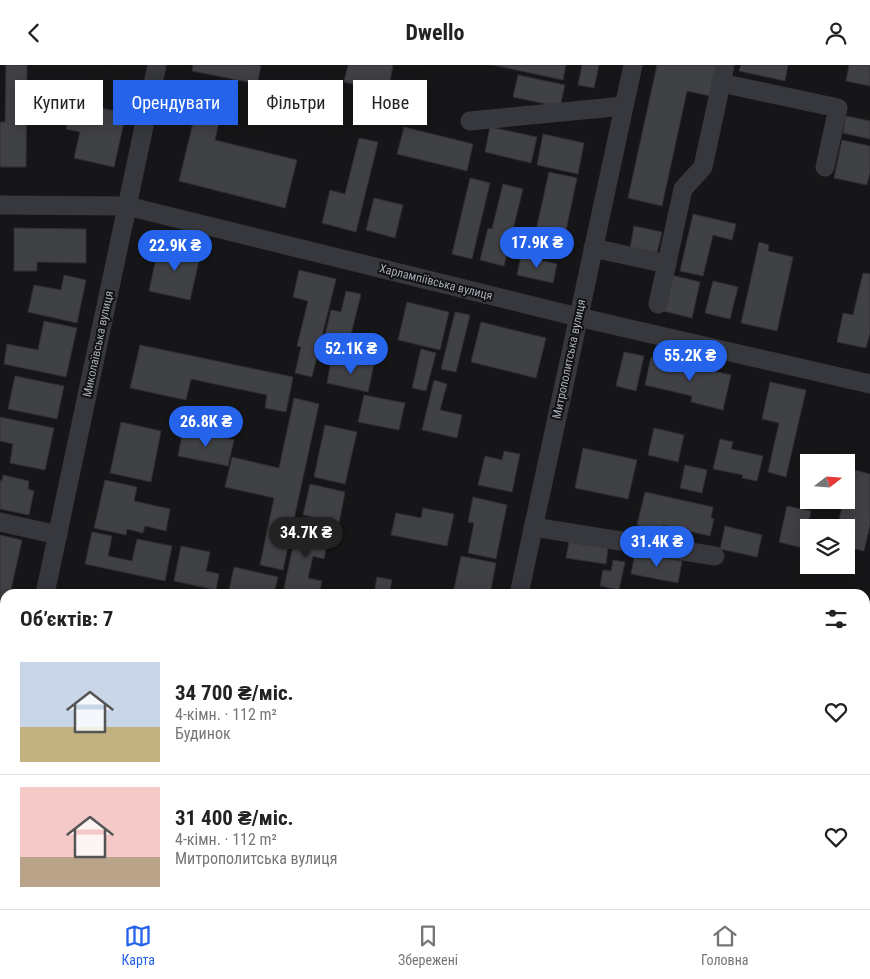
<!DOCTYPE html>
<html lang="uk">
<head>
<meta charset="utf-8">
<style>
  body { margin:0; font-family:"Roboto Condensed",sans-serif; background:#f2f2f2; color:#222; height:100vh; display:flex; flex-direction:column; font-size:19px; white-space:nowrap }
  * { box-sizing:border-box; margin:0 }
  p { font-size:16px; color:#767676 }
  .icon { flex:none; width:28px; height:28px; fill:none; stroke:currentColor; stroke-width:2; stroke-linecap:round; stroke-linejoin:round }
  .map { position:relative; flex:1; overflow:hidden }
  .details { position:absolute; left:0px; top:524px; width:870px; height:321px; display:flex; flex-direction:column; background:#fff; border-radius:15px 15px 0 0; box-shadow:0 2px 12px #0003 }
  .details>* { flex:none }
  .hud { position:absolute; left:15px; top:15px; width:500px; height:45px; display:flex; gap:10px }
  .needle { width:32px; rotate:73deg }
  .fabs { position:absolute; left:800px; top:389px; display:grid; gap:10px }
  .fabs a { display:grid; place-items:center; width:55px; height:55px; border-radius:0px; background:#fff; box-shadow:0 2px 12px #0003; font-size:25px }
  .price { position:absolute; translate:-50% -42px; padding:0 11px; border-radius:18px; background:#2563eb; color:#fff; font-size:16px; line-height:32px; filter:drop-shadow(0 1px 2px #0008) }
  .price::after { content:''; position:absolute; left:50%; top:30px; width:15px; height:11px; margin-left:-8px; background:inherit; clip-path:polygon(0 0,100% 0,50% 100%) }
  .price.selected { background:#222; color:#fff }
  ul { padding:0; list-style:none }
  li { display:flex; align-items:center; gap:15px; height:125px; padding:0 20px }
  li+li { border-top:1px solid #e0e0e0 }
  li span { display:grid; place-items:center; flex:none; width:140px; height:100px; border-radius:0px; color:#555 }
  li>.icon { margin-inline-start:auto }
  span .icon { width:60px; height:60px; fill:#fffc; stroke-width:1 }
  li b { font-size:21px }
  h2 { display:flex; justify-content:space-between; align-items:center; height:60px; padding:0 20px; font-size:21px }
  .chip { padding:0 18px; border-radius:0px; background:#fff; box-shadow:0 2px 12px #0003; font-size:18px; line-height:45px }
  .chip.selected { background:#2563eb; color:#fff }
  header { display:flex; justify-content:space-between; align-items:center; height:65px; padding:0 20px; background:#fff; font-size:22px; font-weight:700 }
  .dock { display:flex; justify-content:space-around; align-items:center; height:70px; border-top:1px solid #e0e0e0; background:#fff; font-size:14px; color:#767676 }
  .dock a { display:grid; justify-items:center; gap:2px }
  .dock .selected { color:#2563eb }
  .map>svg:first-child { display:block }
  .building { fill:#404145; stroke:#303034 }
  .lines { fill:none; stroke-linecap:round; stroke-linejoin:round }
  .minor { stroke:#37383d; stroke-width:19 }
  .labels { text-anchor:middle; stroke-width:4; stroke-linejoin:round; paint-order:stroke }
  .street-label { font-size:12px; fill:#a8adb8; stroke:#111113 }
</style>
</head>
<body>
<header><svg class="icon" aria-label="back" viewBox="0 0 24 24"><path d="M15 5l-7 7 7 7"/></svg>Dwello<svg class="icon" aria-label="person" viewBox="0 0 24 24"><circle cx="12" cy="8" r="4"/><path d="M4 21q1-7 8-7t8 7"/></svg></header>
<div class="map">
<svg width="870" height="844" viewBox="0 0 870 844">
  <rect width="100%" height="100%" fill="#161618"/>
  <g class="building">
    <path d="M 6,0 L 27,0 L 26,102 L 0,102 L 0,57 L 5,57 Z"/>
    <path d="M 193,0 L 256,0 L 261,1 L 257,19 L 192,6 Z"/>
    <path d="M 348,0 L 393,0 L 388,27 L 344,17 Z"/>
    <path d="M 493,0 L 566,0 L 563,15 Z"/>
    <path d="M 582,0 L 599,0 L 594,23 L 578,20 Z"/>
    <path d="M 657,0 L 716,0 L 710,31 L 687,26 L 662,141 L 628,133 Z"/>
    <path d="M 741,0 L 788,0 L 785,16 L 739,6 Z"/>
    <path d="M 849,0 L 870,0 L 870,21 L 846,16 Z"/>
    <path d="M 518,10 L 565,20 L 560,42 L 513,32 Z"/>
    <path d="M 74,26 L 102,32 L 100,43 L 126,48 L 114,102 L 74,93 L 80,67 L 66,64 Z"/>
    <path d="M 197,41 L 221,47 L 215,75 L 297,95 L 285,143 L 179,116 Z"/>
    <path d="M 846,51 L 870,56 L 870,74 L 843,68 Z"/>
    <path d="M 404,62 L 473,79 L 467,106 L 397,89 Z"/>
    <path d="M 490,62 L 537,72 L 531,98 L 485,87 Z"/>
    <path d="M 543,69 L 584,78 L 578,109 L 537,100 Z"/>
    <path d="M 359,73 L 378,77 L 356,167 L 322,158 L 330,125 L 345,129 Z"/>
    <path d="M 842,75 L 870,81 L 870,107 L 867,120 L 834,113 Z"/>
    <path d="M 549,107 L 577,113 L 560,194 L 531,188 Z"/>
    <path d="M 470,113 L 490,118 L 472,194 L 452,189 Z"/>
    <path d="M 503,119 L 523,124 L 504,201 L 480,195 L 488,163 L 492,164 Z"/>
    <path d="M 374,133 L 403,140 L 395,173 L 366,165 Z"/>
    <path d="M 693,149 L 736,159 L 732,175 L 713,170 L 703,211 L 680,206 Z"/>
    <path d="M 634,161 L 662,167 L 657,188 L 630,183 Z"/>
    <path d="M 14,163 L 86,164 L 86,198 L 37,197 L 37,206 L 14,206 Z"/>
    <path d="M 759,177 L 769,180 L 768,186 L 793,192 L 777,266 L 741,258 Z"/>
    <path d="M 159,179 L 201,187 L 190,235 L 149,226 Z"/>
    <path d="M 521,191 L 557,199 L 553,218 L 517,210 Z"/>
    <path d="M 299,205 L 336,214 L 312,312 L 295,308 L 301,282 L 297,281 L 308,236 L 293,232 Z"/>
    <path d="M 863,208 L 870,209 L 870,268 L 866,283 L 837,277 L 843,248 L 853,250 Z"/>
    <path d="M 64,210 L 86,215 L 77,258 L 28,247 L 34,220 L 61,225 Z"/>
    <path d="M 671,210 L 700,217 L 692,253 L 663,246 Z"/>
    <path d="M 713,216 L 738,222 L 730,254 L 705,248 Z"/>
    <path d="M 346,226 L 361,229 L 347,285 L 323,279 L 331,245 L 341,247 Z"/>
    <path d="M 407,237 L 449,247 L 440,285 L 398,275 Z"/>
    <path d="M 455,247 L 470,250 L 456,307 L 441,304 Z"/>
    <path d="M 44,256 L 77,263 L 66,312 L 4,299 L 7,279 L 38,285 Z"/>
    <path d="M 481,257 L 546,273 L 536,313 L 471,297 Z"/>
    <path d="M 140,280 L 293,312 L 286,347 L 265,343 L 267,330 L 191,314 L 186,335 L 130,323 Z"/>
    <path d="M 421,284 L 436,288 L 426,326 L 412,323 Z"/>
    <path d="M 624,287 L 644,291 L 636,326 L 616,321 Z"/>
    <path d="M 651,292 L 731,310 L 723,345 L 691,337 L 692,331 L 645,320 Z"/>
    <path d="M 355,295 L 374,299 L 368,327 L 327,318 L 331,296 L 354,300 Z"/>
    <path d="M 15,311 L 64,321 L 57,354 L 8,344 Z"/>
    <path d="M 434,315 L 447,319 L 440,345 L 462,350 L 457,373 L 422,365 Z"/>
    <path d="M 770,317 L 806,325 L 786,412 L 768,407 L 779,358 L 762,354 Z"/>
    <path d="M 364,330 L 405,338 L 399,365 L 358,357 Z"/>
    <path d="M 294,333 L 319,339 L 283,505 L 260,500 L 274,433 L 225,422 L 232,392 L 279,403 Z"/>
    <path d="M 0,352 L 54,363 L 45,405 L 10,398 L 13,379 L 0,376 Z"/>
    <path d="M 121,357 L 161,366 L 151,417 L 110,408 Z"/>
    <path d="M 325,360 L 357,367 L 345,419 L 314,412 Z"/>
    <path d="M 654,363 L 684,370 L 678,397 L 648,390 Z"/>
    <path d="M 183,365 L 234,375 L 228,401 L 178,391 Z"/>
    <path d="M 720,374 L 733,377 L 731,384 L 763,391 L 757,416 L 742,413 L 743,410 L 713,404 Z"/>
    <path d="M 583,383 L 637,395 L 628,434 L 575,423 Z"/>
    <path d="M 504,386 L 520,389 L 512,427 L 478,420 L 485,391 L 502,395 Z"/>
    <path d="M 685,400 L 707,405 L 702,428 L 680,423 Z"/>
    <path d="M 851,404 L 870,409 L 870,460 L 864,486 L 846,482 L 846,462 L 837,462 L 844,435 L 846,435 L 846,423 Z"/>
    <path d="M 3,410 L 29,416 L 28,424 L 34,426 L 29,450 L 0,444 L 0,415 L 2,416 Z"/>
    <path d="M 105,415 L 137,422 L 134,436 L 170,444 L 166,466 L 145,461 L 143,468 L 127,464 L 126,470 L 94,463 Z"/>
    <path d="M 310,419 L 345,427 L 339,458 L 303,450 Z"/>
    <path d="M 645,427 L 713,442 L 711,453 L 714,454 L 710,471 L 663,460 L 662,466 L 637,460 Z"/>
    <path d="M 473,432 L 507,440 L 496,494 L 468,488 L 474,458 L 468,457 Z"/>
    <path d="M 787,441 L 811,446 L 803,483 L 779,477 Z"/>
    <path d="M 423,443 L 454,449 L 447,481 L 391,470 L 396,448 L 421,453 Z"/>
    <path d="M 298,457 L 330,463 L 324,494 L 313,491 L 308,513 L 322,516 L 319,529 L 289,529 L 283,528 Z"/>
    <path d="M 725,461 L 762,470 L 757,492 L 720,484 Z"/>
    <path d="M 92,467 L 112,471 L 108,491 L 132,496 L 137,474 L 172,481 L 165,516 L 85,499 Z"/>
    <path d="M 0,470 L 22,475 L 10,529 L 5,529 L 5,553 L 0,575 Z"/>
    <path d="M 569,477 L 608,483 L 606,499 L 566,493 Z"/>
    <path d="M 181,481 L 210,487 L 206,506 L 219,509 L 216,525 L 174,516 Z"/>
    <path d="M 635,488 L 682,496 L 678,518 L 631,509 Z"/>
    <path d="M 461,491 L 496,498 L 490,529 L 453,529 Z"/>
    <path d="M 613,495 L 625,497 L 619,525 L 600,521 L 603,505 L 611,506 Z"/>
    <path d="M 234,502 L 278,512 L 274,529 L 246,529 L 229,525 Z"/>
    <path d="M 377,512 L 392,515 L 389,529 L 374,529 Z"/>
    <path d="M 870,565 L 870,599 L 867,598 L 868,592 L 865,592 L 865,574 L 868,574 Z"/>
    <path d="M 865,599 L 870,600 L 870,628 L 865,627 Z"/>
    <path d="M 865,718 L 870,719 L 870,740 L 865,739 Z"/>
    <path d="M 865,743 L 870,743 L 870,772 L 865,771 Z"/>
    <path d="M 12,840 L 62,840 L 61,844 L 21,844 L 11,842 Z"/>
    <path d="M 73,840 L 137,840 L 136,844 L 72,844 Z"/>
    <path d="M 141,840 L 197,840 L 196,844 L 140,844 Z"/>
    <path d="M 204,840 L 220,840 L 219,844 L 203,844 Z"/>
    <path d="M 242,840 L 258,840 L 256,844 L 241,844 Z"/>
    <rect x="342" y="840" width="79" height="4"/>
    <rect x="587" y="840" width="31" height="4"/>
    <rect x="707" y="840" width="18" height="4"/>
    <rect x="738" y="840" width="21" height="4"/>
    <path d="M 781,840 L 827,840 L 828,844 L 782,844 Z"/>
    <path d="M 836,840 L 863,840 L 864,843 L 836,844 Z"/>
  </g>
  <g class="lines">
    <g class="minor">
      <path d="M 721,18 L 838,43 L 825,102"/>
      <path d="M 470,56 L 624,41"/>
      <path d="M 0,140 L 127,141 L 578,252 L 870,319"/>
      <path d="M 593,183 L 667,199"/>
      <path d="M 658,239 L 683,124 L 703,102 L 725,0"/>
      <path d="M 0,457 L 58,470"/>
      <path d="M 533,462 L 715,491"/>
      <path d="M 45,529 L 157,0"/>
      <path d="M 519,529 L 633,0"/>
      <path d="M 0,669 L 5,670"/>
      <path d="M 0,742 L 5,718"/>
      <path d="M 734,840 L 734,844"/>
      <path d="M 228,844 L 230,840"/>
      <path d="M 451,844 L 452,840"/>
    </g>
  </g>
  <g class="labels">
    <g class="street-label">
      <text transform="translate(436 217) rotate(14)" y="4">Харлампіївська вулиця</text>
      <text transform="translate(98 279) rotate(-78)" y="4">Миколаївська вулиця</text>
      <text transform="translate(569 294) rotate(-78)" y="4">Митрополитська вулиця</text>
    </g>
  </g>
</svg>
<div class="fabs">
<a><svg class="needle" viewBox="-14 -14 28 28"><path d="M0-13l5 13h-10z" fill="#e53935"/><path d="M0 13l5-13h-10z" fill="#767676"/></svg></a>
<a><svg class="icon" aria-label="layers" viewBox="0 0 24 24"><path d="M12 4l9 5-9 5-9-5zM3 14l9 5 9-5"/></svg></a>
</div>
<b class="price" style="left:537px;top:204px">17.9K ₴</b>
<b class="price" style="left:175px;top:207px">22.9K ₴</b>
<b class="price" style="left:351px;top:310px">52.1K ₴</b>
<b class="price" style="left:690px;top:317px">55.2K ₴</b>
<b class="price" style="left:206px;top:383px">26.8K ₴</b>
<b class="price selected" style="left:306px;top:494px">34.7K ₴</b>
<b class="price" style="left:657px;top:503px">31.4K ₴</b>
<div class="hud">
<a class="chip">Купити</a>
<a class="chip selected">Орендувати</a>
<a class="chip">Фільтри</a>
<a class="chip">Нове</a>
</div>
<section class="details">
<h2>Об’єктів: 7<svg class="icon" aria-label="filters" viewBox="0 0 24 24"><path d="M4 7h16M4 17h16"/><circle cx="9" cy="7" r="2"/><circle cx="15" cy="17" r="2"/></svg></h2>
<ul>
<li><span style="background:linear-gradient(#c9d6e8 65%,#c2b280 0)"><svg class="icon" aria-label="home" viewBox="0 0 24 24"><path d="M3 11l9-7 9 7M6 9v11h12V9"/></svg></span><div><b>34 700 ₴/міс.</b><p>4-кімн. · 112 m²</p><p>Будинок</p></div><svg class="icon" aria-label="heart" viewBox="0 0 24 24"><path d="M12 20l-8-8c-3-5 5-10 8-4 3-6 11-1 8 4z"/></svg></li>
<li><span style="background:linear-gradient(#f6c9c9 70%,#b9a48a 0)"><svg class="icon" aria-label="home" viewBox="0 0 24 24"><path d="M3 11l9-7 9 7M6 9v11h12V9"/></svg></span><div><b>31 400 ₴/міс.</b><p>4-кімн. · 112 m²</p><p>Митрополитська вулиця</p></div><svg class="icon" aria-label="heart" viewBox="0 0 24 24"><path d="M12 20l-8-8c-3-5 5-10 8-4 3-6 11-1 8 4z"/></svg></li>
</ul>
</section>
</div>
<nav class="dock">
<a class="selected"><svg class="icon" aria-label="map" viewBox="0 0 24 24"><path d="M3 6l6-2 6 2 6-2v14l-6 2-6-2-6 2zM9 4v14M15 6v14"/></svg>Карта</a>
<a><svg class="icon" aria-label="saved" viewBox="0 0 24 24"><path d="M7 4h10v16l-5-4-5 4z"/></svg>Збережені</a>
<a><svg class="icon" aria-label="home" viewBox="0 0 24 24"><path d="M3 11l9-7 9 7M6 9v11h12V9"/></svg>Головна</a>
</nav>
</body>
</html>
